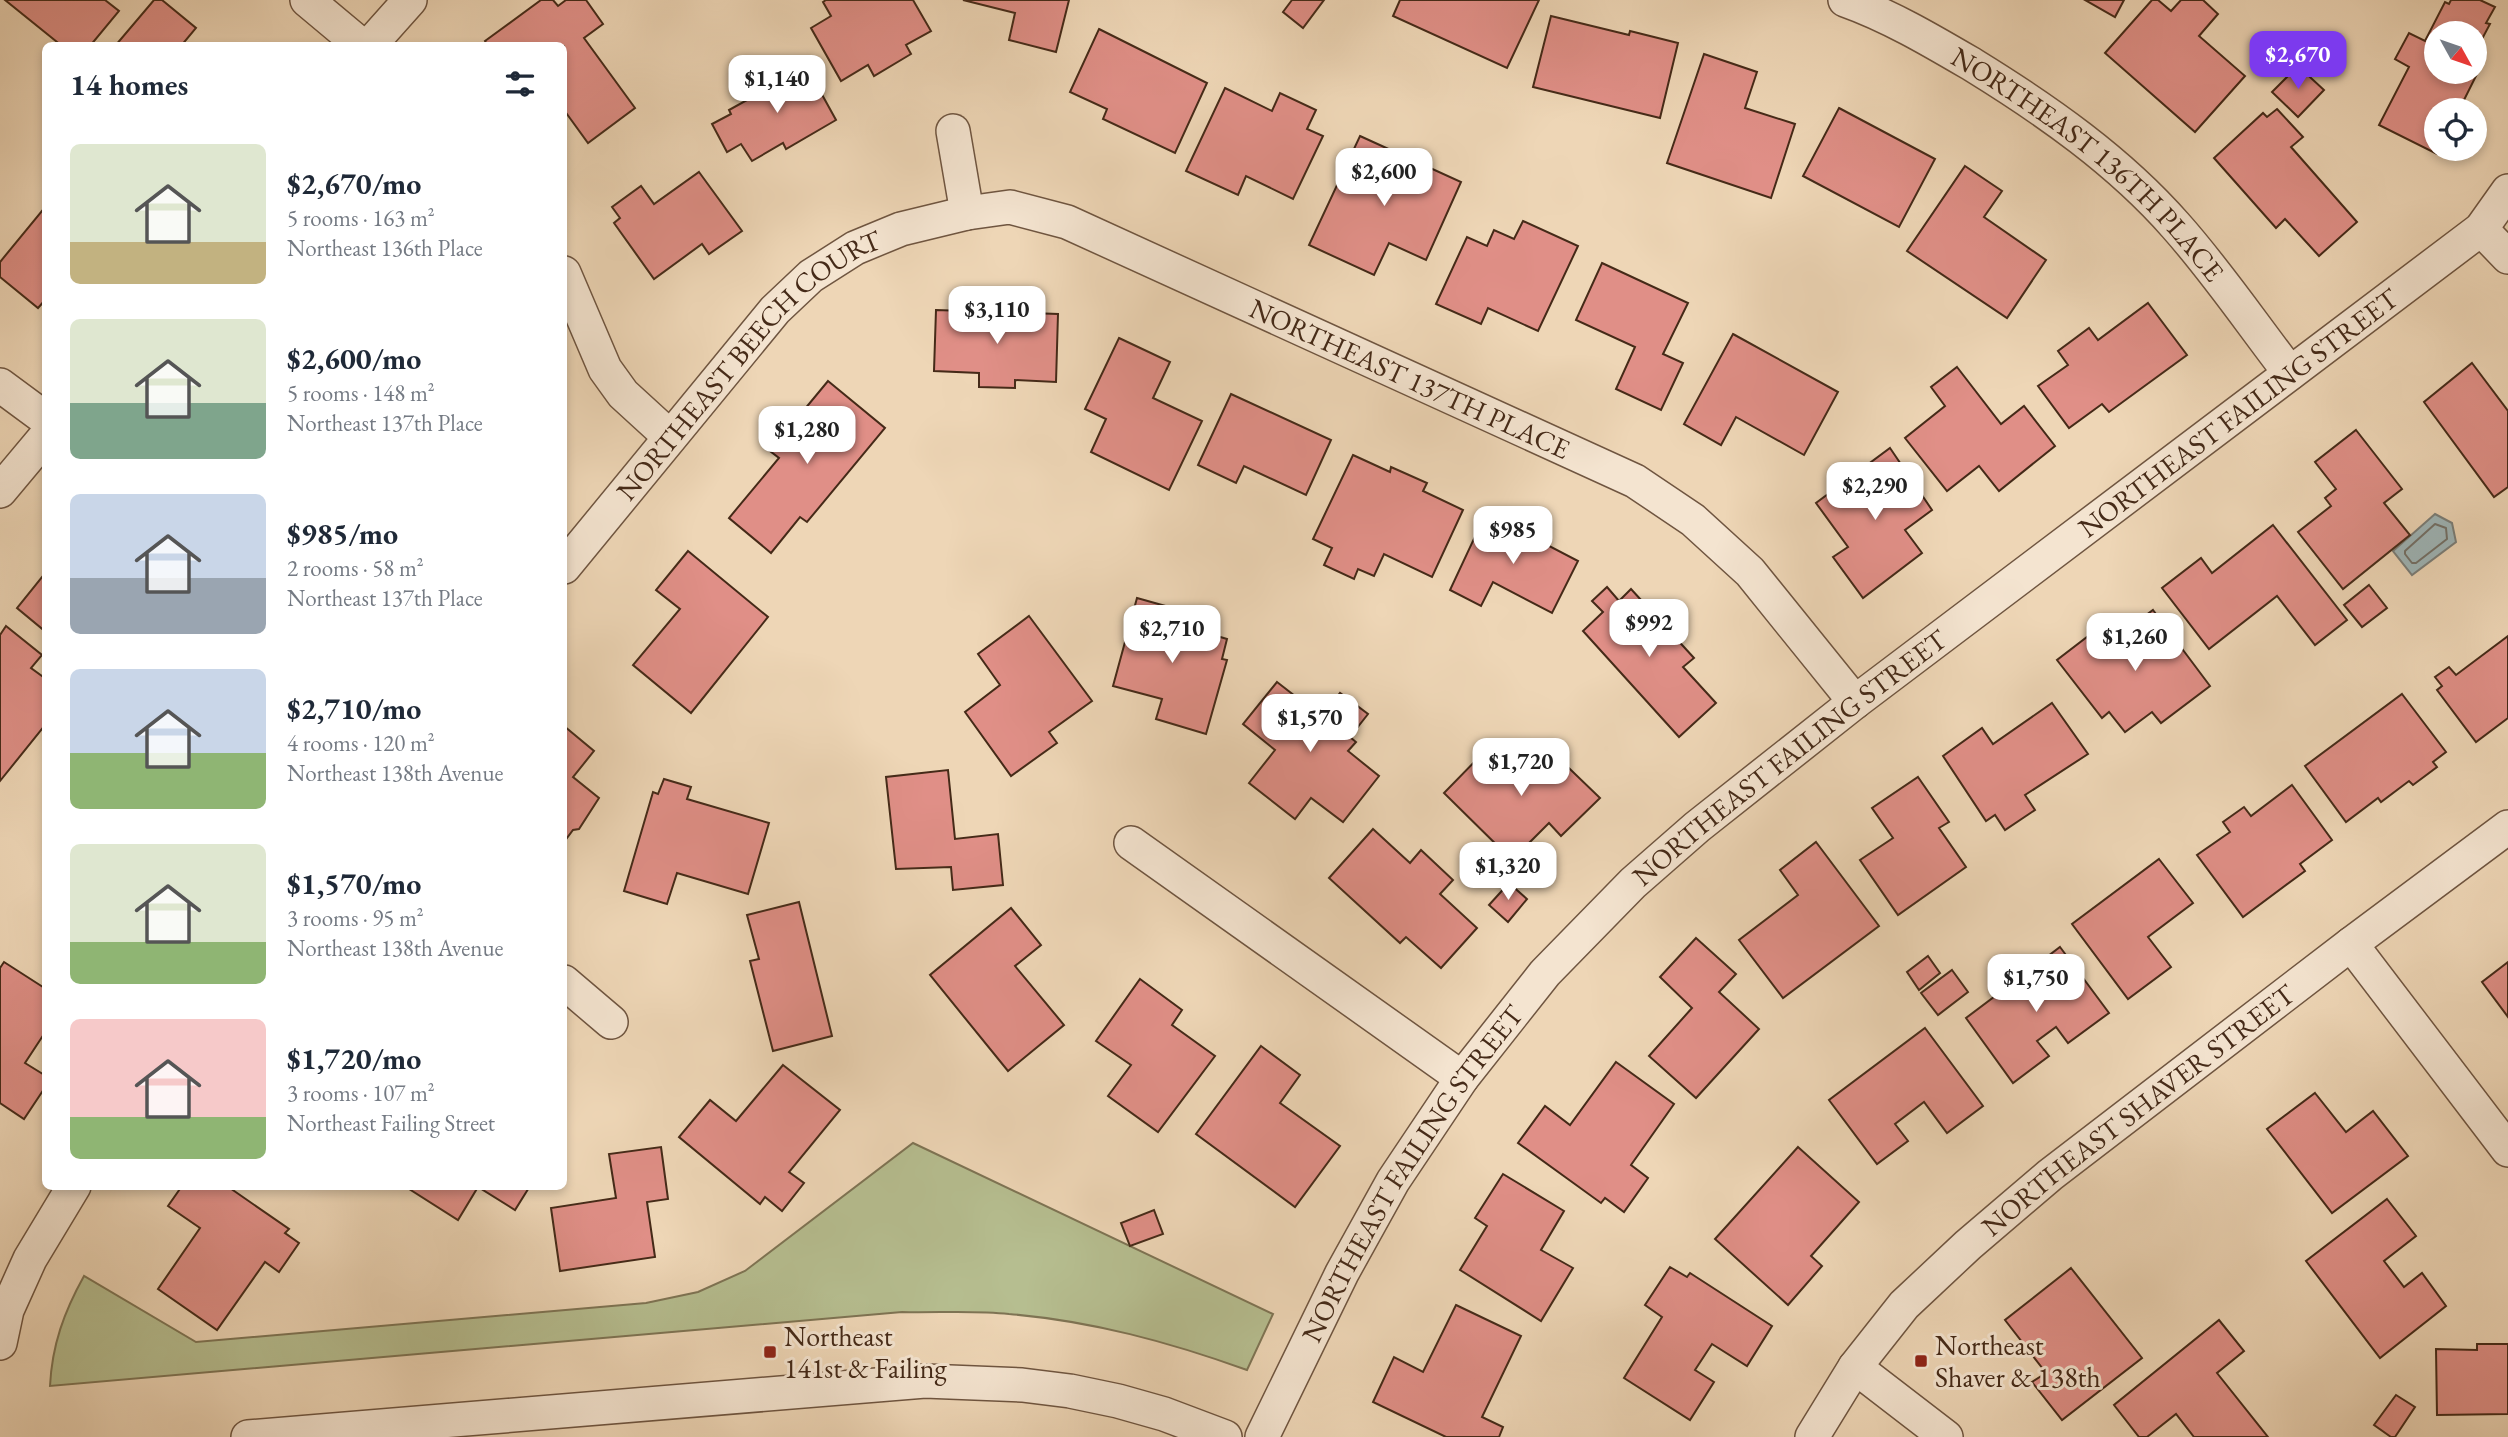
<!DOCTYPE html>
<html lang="en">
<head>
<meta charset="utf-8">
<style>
  body { margin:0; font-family:"EB Garamond",serif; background:#f2f2f3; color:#1f2937; height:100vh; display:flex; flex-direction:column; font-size:26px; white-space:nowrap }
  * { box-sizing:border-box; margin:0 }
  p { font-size:23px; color:#747a83 }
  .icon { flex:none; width:38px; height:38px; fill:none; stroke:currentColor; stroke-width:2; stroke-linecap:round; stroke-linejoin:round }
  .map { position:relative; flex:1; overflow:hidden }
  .details { position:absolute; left:42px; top:42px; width:525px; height:1148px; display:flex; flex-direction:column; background:#fff; border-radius:10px; box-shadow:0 4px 10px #0003 }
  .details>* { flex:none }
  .needle { width:46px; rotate:130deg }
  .fabs { position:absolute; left:2424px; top:21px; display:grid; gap:14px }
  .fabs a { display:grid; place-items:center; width:63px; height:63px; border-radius:50%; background:#fff; box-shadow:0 4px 10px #0003; font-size:35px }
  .price { position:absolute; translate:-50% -60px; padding:0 16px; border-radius:14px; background:#fff; color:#222; font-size:23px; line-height:46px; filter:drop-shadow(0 2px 4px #0008) }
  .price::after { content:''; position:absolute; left:50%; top:42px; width:21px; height:16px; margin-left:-10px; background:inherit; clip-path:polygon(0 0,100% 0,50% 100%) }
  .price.on { background:#7c3aed; color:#fff }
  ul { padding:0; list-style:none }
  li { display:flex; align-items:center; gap:21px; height:175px; padding:0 28px }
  li span { display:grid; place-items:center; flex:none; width:196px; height:140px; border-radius:10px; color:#555 }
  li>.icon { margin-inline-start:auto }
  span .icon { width:84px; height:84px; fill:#fffc; stroke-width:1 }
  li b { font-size:30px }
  h2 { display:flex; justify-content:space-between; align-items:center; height:84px; padding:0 28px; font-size:30px }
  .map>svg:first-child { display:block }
  .green { fill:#b6be90; stroke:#7e7454; stroke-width:2 }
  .water { fill:#9eb6b9; stroke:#7a7e79; stroke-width:2 }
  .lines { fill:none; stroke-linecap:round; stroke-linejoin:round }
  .shore { stroke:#727068; stroke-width:2 }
  .building { fill:#e08f87; stroke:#452a18; stroke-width:2 }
  .minor-casing { stroke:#6f5540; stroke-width:36 }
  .minor { stroke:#f4e4d0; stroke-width:33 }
  .poi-dot { fill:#8f2418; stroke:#f4e4d0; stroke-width:2.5 }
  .labels { text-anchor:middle; stroke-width:6; stroke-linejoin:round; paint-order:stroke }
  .street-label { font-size:28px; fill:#452a18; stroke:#f4e4d0 }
  .poi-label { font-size:28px; fill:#452a18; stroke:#f4e4d0; text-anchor:start }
</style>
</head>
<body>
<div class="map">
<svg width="2508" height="1437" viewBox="0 0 2508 1437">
  <rect width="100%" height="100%" fill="#eed6b6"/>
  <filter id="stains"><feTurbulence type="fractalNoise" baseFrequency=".00286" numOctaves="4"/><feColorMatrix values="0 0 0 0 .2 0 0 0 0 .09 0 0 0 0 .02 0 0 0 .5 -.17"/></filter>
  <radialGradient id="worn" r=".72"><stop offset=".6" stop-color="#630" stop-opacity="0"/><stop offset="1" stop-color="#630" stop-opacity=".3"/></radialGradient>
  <path class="green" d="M 913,1143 L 1273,1314 L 1247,1370 C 1169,1342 1092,1321 1009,1314 C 974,1310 937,1313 902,1312 L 50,1386 C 52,1345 64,1312 84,1276 L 196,1342 L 646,1303 L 698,1292 L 745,1271 Z"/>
  <path class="water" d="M 2435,514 L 2452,523 L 2456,542 L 2412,575 L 2393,551 Z"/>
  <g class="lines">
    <path class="shore" d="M 2435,524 L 2446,528 L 2447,539 L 2416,563 L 2412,563 L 2405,554 L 2405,551 Z"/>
  </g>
  <g class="building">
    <path d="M 5,0 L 105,0 L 119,11 L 90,46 L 62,46 Z"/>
    <path d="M 154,0 L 162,0 L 196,28 L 181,46 L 115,46 Z"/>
    <path d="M 541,0 L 553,0 L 558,6 L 566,0 L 586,0 L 603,24 L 584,38 L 635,108 L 588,143 L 564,110 L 564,46 L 488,46 L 485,41 Z"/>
    <path d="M 826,0 L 913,0 L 931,31 L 906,45 L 911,54 L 874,76 L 868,65 L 841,81 L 811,28 L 831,16 L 823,2 Z"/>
    <path d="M 963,0 L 1069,0 L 1056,52 L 1009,40 L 1015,13 Z"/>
    <path d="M 1292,0 L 1324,0 L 1303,28 L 1283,12 Z"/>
    <path d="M 1400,0 L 1539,0 L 1507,68 L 1393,16 Z"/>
    <path d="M 2085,0 L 2124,0 L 2115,17 Z"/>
    <path d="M 2152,0 L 2158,0 L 2171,11 L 2181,0 L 2203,0 L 2218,14 L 2199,36 L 2245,76 L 2195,132 L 2105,53 Z"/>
    <path d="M 2451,0 L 2480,0 L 2495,7 L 2486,23 L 2490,24 L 2474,54 L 2474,33 L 2436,33 L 2436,72 L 2474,72 L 2474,64 L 2481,66 L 2459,110 L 2436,110 L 2436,149 L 2440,149 L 2437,154 L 2379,125 L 2409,67 L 2395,59 L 2409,33 L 2425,41 L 2445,2 L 2449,4 Z"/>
    <path d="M 1551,16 L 1629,35 L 1630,31 L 1678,43 L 1660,118 L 1533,87 Z"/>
    <path d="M 1099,29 L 1207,83 L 1175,153 L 1103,119 L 1107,109 L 1070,92 Z"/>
    <path d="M 1704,54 L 1757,72 L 1745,108 L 1795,124 L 1771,198 L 1667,163 Z"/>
    <path d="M 804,62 L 836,120 L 786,149 L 783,143 L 752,161 L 741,144 L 727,152 L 712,124 L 731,114 L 729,110 L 767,89 L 764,84 Z"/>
    <path d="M 2298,66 L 2324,90 L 2298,117 L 2272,92 Z"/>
    <path d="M 1225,88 L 1272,111 L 1280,93 L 1316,110 L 1307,129 L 1323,136 L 1293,199 L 1246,176 L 1238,195 L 1186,171 Z"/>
    <path d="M 1839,108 L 1935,159 L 1899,227 L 1803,176 Z"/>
    <path d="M 2277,109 L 2303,137 L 2291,147 L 2357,222 L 2319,256 L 2285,219 L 2276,228 L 2214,158 L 2263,113 L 2267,117 Z"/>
    <path d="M 1360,136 L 1461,182 L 1426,260 L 1389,243 L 1374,275 L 1309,245 Z"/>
    <path d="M 1965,166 L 2002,191 L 1984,217 L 2046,260 L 2007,318 L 1907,251 Z"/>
    <path d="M 699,172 L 742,231 L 709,254 L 702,244 L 654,279 L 614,223 L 620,218 L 612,207 L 641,186 L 654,204 Z"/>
    <path d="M 46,206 L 46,299 L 38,308 L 0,277 L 0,262 Z"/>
    <path d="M 1523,221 L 1578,246 L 1538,331 L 1488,308 L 1481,324 L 1436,304 L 1467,237 L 1487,246 L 1494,230 L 1514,239 Z"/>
    <path d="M 1602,263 L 1688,303 L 1663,354 L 1683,363 L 1661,410 L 1616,389 L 1635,347 L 1576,320 Z"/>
    <path d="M 2148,303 L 2187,355 L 2109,412 L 2102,404 L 2069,428 L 2038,386 L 2068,365 L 2058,351 L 2089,328 L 2098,340 Z"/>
    <path d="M 936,310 L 1058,314 L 1056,382 L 1015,380 L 1015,388 L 979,387 L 979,373 L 934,371 Z"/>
    <path d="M 1733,334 L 1838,392 L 1804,455 L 1736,417 L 1721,445 L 1684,424 Z"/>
    <path d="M 1119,338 L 1170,362 L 1153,398 L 1202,421 L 1169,490 L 1091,452 L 1106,419 L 1085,409 Z"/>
    <path d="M 2472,363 L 2508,411 L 2508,487 L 2494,497 L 2424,402 Z"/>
    <path d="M 1957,367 L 2001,424 L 2024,406 L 2055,446 L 1999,491 L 1979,466 L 1947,491 L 1905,438 L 1945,406 L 1931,387 Z"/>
    <path d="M 828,381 L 885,428 L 807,522 L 800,517 L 771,553 L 729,518 L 779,458 L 770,451 Z"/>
    <path d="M 1231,394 L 1331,440 L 1306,495 L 1244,466 L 1236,483 L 1198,465 Z"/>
    <path d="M 2356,430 L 2402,489 L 2384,503 L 2410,535 L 2343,589 L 2298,532 L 2331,506 L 2325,498 L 2336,489 L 2315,462 Z"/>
    <path d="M 1890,448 L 1932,510 L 1905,530 L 1922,553 L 1863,598 L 1833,557 L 1848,547 L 1816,503 Z"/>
    <path d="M 1353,455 L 1390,472 L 1391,467 L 1427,483 L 1423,491 L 1463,510 L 1432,577 L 1384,554 L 1374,576 L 1358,569 L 1354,579 L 1324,565 L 1332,548 L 1313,539 Z"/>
    <path d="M 1486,513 L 1578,561 L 1552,613 L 1493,582 L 1481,606 L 1450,590 Z"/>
    <path d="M 2273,525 L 2347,620 L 2315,645 L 2277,596 L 2209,649 L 2162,588 L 2201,558 L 2212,573 Z"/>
    <path d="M 688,551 L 768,617 L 691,713 L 633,665 L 680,609 L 656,590 Z"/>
    <path d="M 46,572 L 46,632 L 17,608 Z"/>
    <path d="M 2369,585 L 2387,608 L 2362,627 L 2344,605 Z"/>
    <path d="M 1607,587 L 1619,601 L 1631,589 L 1694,658 L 1683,667 L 1716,703 L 1679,737 L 1583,631 L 1603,612 L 1592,601 Z"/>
    <path d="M 1137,598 L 1194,614 L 1190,628 L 1227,639 L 1222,659 L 1227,660 L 1206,734 L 1156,719 L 1162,699 L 1113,686 Z"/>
    <path d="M 2153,610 L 2210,686 L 2161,723 L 2152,712 L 2125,732 L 2109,712 L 2102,718 L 2057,660 L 2100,627 L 2110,642 Z"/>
    <path d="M 1029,616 L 1092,701 L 1049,732 L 1057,743 L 1011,776 L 965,712 L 1000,685 L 978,654 Z"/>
    <path d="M 6,626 L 42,655 L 31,668 L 46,679 L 46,724 L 0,781 L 0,635 Z"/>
    <path d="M 2508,636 L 2508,718 L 2476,742 L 2437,690 L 2442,686 L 2435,677 L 2449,667 L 2456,675 Z"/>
    <path d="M 1277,682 L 1322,717 L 1340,693 L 1368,714 L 1350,737 L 1356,742 L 1348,751 L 1379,776 L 1343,822 L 1311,798 L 1295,819 L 1249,783 L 1275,750 L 1243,724 Z"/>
    <path d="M 2402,694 L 2446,752 L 2433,762 L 2437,767 L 2413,785 L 2409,781 L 2381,802 L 2378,798 L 2346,822 L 2305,766 Z"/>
    <path d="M 2052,703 L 2088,754 L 2025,795 L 2035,810 L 2005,830 L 1995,815 L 1986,821 L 1943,756 L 1982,728 L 1993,744 Z"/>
    <path d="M 564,726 L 594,751 L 573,777 L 599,798 L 579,829 L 573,830 L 564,842 Z"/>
    <path d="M 1545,745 L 1600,798 L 1561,836 L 1549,823 L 1512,860 L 1444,793 L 1487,749 L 1506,768 L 1524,750 L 1533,758 Z"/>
    <path d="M 948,770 L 955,839 L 998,834 L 1003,885 L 953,890 L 951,867 L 896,869 L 886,777 Z"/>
    <path d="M 1918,777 L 1949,822 L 1939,828 L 1966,867 L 1898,915 L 1860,860 L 1893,838 L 1872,808 Z"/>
    <path d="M 664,779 L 691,787 L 687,799 L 769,823 L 748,894 L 677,873 L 667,904 L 624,891 L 653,792 L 658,794 Z"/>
    <path d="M 2292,785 L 2332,840 L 2300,864 L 2305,871 L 2243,917 L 2197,855 L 2230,832 L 2223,822 L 2244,807 L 2251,816 Z"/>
    <path d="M 1373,829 L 1410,863 L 1421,850 L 1453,880 L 1440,894 L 1477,928 L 1441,968 L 1406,937 L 1400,943 L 1329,878 Z"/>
    <path d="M 1816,842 L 1879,926 L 1783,998 L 1739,940 L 1798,895 L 1780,870 Z"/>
    <path d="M 2159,859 L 2193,903 L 2148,937 L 2171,967 L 2128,999 L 2072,924 Z"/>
    <path d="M 1509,883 L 1527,899 L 1508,922 L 1489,905 Z"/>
    <path d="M 799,902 L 832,1036 L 773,1051 L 750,961 L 759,959 L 747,915 Z"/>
    <path d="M 1011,908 L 1041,945 L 1015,966 L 1064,1025 L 1008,1071 L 930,975 Z"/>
    <path d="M 1696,938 L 1736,974 L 1719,992 L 1759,1029 L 1696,1098 L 1649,1056 L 1692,1008 L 1660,977 Z"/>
    <path d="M 2060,947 L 2109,1013 L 2068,1043 L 2056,1027 L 2037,1041 L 2049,1056 L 2013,1083 L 1966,1018 Z"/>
    <path d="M 1928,956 L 1940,973 L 1919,990 L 1907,972 Z"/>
    <path d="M 4,962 L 46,989 L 46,1031 L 25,1063 L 46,1076 L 46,1086 L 24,1119 L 0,1103 L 0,968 Z"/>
    <path d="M 2508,962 L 2508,1017 L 2482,982 Z"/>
    <path d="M 1952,970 L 1968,992 L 1938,1015 L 1921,993 Z"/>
    <path d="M 1140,979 L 1182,1010 L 1172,1025 L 1215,1056 L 1158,1132 L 1108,1096 L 1131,1065 L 1096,1041 Z"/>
    <path d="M 1925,1028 L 1983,1106 L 1947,1133 L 1924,1102 L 1895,1124 L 1908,1141 L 1877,1164 L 1829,1100 Z"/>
    <path d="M 1261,1046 L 1300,1075 L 1280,1103 L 1340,1146 L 1295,1207 L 1196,1134 Z"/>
    <path d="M 1616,1062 L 1674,1104 L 1631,1165 L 1648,1178 L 1624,1212 L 1605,1198 L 1601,1203 L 1518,1143 L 1545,1106 L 1570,1125 Z"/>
    <path d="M 783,1065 L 840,1110 L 789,1172 L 804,1183 L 782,1211 L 765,1197 L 760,1204 L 679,1137 L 710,1100 L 736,1121 Z"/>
    <path d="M 2315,1093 L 2346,1132 L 2373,1111 L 2408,1156 L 2332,1213 L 2267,1129 Z"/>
    <path d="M 661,1147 L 668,1199 L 647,1202 L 655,1257 L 560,1271 L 551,1208 L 616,1198 L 609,1154 Z"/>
    <path d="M 1798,1147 L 1859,1202 L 1811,1256 L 1822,1266 L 1788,1305 L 1715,1239 Z"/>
    <path d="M 1503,1174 L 1564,1211 L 1541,1250 L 1573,1268 L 1541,1321 L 1460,1270 L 1487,1226 L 1475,1218 Z"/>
    <path d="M 182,1186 L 227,1186 L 289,1229 L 285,1233 L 299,1243 L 279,1272 L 265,1262 L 217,1330 L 158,1289 L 200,1228 L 168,1206 Z"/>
    <path d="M 530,1186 L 515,1210 L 478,1187 L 458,1220 L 406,1187 Z"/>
    <path d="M 2387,1199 L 2416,1236 L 2384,1261 L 2404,1287 L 2422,1273 L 2446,1306 L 2380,1358 L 2306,1261 Z"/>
    <path d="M 1154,1210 L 1163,1234 L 1130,1246 L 1121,1223 Z"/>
    <path d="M 1670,1267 L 1687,1277 L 1690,1273 L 1772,1326 L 1747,1366 L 1712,1344 L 1695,1370 L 1714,1382 L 1690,1420 L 1624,1378 L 1662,1317 L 1645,1305 Z"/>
    <path d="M 2071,1268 L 2142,1358 L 2062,1420 L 2032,1382 L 2046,1373 L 2005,1320 Z"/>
    <path d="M 1456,1305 L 1521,1336 L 1482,1417 L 1503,1427 L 1499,1437 L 1446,1437 L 1373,1402 L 1394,1357 L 1423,1372 Z"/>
    <path d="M 2219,1320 L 2244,1351 L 2217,1373 L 2268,1437 L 2194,1437 L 2176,1414 L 2147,1437 L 2139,1437 L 2114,1405 Z"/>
    <path d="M 2477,1344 L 2508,1344 L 2508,1414 L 2437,1415 L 2436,1349 L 2477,1350 Z"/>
    <path d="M 2396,1395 L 2415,1407 L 2395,1437 L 2391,1437 L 2374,1425 Z"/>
  </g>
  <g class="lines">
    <g class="minor-casing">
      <g id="minor">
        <path d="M 307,0 L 362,46"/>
        <path id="s1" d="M 1845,0 C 1890,16 1932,41 1973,65 C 2046,110 2119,161 2176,226 C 2217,272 2252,324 2290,373"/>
        <path d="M 369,46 L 410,0"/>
        <path d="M 953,131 L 967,213"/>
        <path d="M 2481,229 L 2508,257"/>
        <path d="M 564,273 L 605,369 L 623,394 L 670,437"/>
        <path d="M 0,385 L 46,419"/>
        <path d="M 0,491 L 46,436"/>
        <path id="s2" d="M 564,567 L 775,310 L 811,276 L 855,248 L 901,229 L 967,213 L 1010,207 L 1067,222 L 1635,481 L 1693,520 L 1750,572 L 1855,702"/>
        <path d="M 1131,843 L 1462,1078"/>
        <path d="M 2351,944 L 2508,1150"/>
        <path d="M 564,982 L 611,1022"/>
        <path d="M 0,1343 L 7,1310 L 30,1259 L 74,1186"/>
        <path d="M 1855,1367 L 1946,1437"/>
        <path d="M 248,1437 L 925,1381 L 1022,1385 L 1070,1391 L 1118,1401 L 1164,1414 L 1225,1437"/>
        <path id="s3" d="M 1262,1437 L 1342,1273 L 1393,1181 L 1462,1078 L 1545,973 L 1633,883 L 1697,827 L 1855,702 L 2481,229 L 2508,191"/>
        <path id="s4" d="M 1812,1437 L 1855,1367 L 1904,1305 L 1968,1245 L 2050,1175 L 2351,944 L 2508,827"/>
      </g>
    </g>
    <use href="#minor" class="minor"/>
  </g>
  <g class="poi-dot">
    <rect x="763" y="1345" width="14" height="14" rx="3.5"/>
    <rect x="1914" y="1354" width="14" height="14" rx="3.5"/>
  </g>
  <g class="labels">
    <g class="street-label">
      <text dy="10" stroke="none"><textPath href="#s1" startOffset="296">NORTHEAST 136TH PLACE</textPath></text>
      <text dy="10" stroke="none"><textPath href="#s2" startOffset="276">NORTHEAST BEECH COURT</textPath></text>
      <text dy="10" stroke="none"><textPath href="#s2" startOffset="1031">NORTHEAST 137TH PLACE</textPath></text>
      <text dy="10" stroke="none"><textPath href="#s3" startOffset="1438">NORTHEAST FAILING STREET</textPath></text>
      <text dy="10" stroke="none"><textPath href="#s3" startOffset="872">NORTHEAST FAILING STREET</textPath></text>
      <text dy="10" stroke="none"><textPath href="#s4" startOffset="466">NORTHEAST SHAVER STREET</textPath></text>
      <text dy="10" stroke="none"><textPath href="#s3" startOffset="304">NORTHEAST FAILING STREET</textPath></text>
    </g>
    <g class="poi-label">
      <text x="784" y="1346">Northeast<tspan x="784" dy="32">141st &amp; Failing</tspan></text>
      <text x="1935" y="1355">Northeast<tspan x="1935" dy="32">Shaver &amp; 138th</tspan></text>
    </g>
  </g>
  <rect width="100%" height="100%" filter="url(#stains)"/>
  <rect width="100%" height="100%" fill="url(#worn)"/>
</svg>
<div class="fabs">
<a><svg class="needle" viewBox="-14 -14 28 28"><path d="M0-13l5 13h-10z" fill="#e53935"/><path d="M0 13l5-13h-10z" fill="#747a83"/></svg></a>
<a><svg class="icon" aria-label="locate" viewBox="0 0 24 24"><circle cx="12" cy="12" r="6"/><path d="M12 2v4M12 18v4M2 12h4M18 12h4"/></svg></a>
</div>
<b class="price on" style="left:2298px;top:91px">$2,670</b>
<b class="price" style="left:777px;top:115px">$1,140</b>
<b class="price" style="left:1384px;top:208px">$2,600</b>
<b class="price" style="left:997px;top:346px">$3,110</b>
<b class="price" style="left:807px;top:466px">$1,280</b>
<b class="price" style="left:1875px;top:522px">$2,290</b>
<b class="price" style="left:1513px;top:566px">$985</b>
<b class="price" style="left:1649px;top:659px">$992</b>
<b class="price" style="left:1172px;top:665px">$2,710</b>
<b class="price" style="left:2135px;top:673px">$1,260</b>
<b class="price" style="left:1310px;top:754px">$1,570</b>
<b class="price" style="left:1521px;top:798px">$1,720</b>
<b class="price" style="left:1508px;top:902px">$1,320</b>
<b class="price" style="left:2036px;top:1014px">$1,750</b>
<section class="details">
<h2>14 homes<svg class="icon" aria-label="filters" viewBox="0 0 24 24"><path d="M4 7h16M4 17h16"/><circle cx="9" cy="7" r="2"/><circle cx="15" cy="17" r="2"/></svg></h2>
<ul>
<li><span style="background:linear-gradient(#dfe7d0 70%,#c2b280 0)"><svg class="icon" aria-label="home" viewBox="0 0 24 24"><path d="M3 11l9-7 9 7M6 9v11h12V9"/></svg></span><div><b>$2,670/mo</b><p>5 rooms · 163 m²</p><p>Northeast 136th Place</p></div></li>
<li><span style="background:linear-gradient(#dfe7d0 60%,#7fa58c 0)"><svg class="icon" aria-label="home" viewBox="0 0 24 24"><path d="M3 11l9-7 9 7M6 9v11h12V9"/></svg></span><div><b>$2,600/mo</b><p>5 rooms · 148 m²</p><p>Northeast 137th Place</p></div></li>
<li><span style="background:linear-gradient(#c9d6e8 60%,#9aa5b1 0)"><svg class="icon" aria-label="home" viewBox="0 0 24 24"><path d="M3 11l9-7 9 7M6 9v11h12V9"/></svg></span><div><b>$985/mo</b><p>2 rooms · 58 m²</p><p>Northeast 137th Place</p></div></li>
<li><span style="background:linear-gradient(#c9d6e8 60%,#8fb573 0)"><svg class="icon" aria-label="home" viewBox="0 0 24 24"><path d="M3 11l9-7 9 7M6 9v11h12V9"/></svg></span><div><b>$2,710/mo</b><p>4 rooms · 120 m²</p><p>Northeast 138th Avenue</p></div></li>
<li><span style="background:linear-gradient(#dfe7d0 70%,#8fb573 0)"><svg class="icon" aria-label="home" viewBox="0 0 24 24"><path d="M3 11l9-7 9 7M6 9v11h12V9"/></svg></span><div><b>$1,570/mo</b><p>3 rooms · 95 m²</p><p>Northeast 138th Avenue</p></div></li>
<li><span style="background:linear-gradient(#f6c9c9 70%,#8fb573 0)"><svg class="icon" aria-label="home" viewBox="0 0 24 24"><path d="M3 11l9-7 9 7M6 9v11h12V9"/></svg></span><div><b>$1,720/mo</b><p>3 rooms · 107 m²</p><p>Northeast Failing Street</p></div></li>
</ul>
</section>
</div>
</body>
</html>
